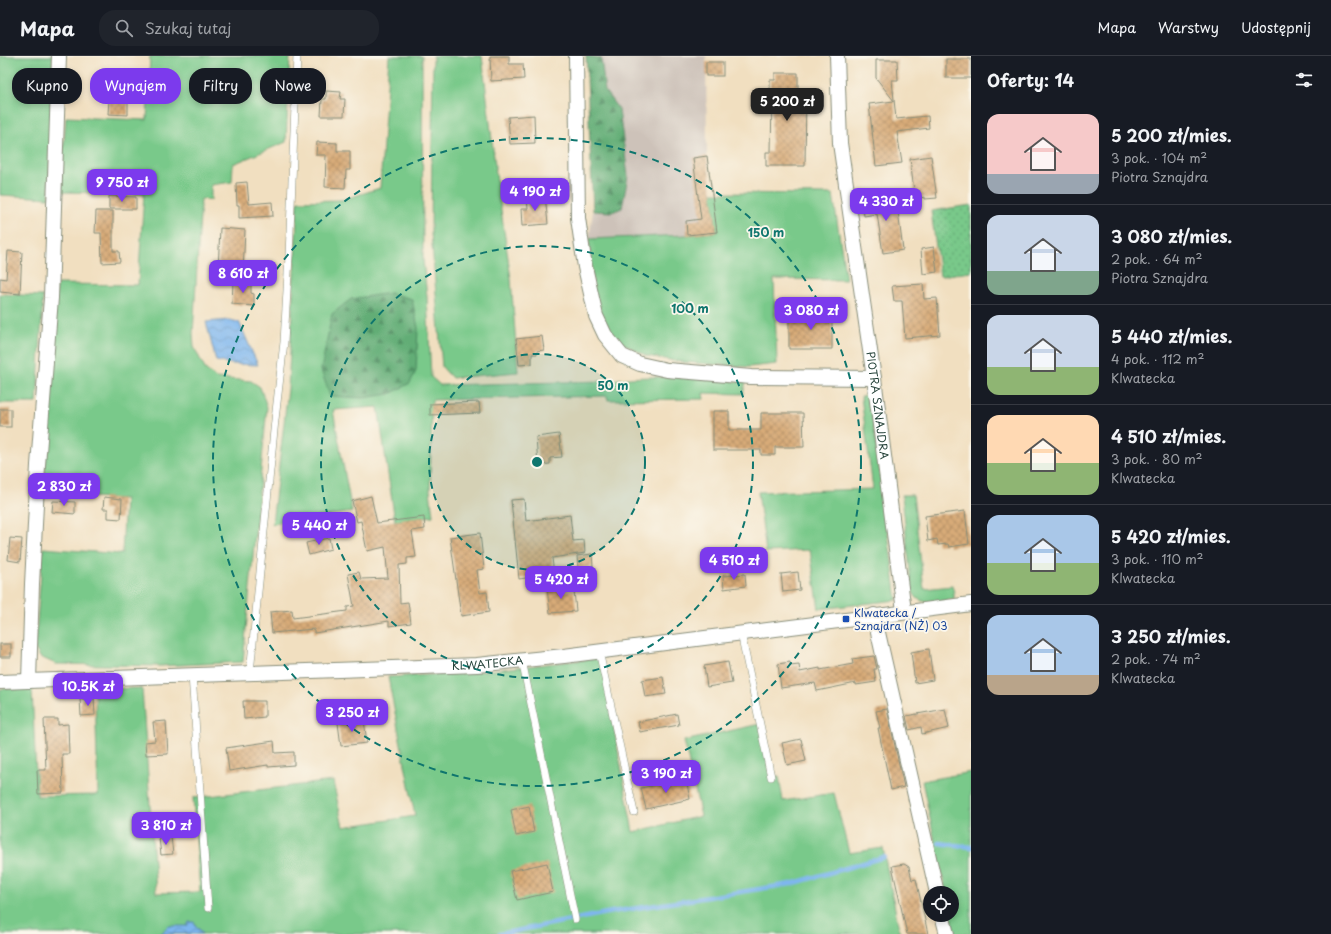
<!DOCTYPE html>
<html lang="pl">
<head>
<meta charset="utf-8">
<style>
  body { margin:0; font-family:"Playpen Sans",sans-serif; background:#20242c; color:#f1f3f6; height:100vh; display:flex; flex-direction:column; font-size:15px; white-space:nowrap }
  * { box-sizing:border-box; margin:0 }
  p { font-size:13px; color:#9ea1a6 }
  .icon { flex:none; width:22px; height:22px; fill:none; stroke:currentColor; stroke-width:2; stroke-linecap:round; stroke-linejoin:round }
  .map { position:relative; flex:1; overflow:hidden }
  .details { display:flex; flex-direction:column; background:#171b24; width:360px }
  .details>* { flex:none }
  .top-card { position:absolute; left:12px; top:12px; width:380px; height:36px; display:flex; gap:8px }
  .buttons { position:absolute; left:923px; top:830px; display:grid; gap:8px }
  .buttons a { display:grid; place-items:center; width:36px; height:36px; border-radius:50%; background:#171b24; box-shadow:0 2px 6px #0003; font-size:20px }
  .price { position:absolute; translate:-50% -34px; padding:0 9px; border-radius:8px; background:#7c3aed; color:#fff; font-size:13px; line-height:26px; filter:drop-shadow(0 1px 2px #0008) }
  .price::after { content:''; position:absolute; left:50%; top:24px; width:12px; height:9px; margin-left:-6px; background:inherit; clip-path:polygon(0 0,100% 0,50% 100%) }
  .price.active { background:#222; color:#fff }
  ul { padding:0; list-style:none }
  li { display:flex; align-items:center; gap:12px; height:100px; padding:0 16px }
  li+li { border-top:1px solid #363941 }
  li span { display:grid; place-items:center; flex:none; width:112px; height:80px; border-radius:12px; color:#555 }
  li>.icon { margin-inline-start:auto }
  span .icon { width:48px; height:48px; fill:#fffc; stroke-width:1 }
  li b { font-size:17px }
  h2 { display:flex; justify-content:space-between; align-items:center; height:48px; padding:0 16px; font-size:17px }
  .pill { padding:0 14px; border-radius:16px; background:#171b24; box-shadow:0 2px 6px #0003; font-size:14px; line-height:36px }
  .pill.active { background:#7c3aed; color:#fff }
  header { display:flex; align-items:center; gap:24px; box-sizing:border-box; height:56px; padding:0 20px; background:#171b24; border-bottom:1px solid #363941 }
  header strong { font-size:19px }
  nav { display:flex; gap:22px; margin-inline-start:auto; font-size:14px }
  .search { width:280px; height:36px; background:#20242c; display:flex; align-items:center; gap:10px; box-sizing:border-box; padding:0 14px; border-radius:16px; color:#9ea1a6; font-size:15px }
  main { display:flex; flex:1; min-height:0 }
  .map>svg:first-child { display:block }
  .industrial { fill:#cdc2b9 }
  .grass { fill:#79c98a; stroke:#4c835f }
  .forest { fill:url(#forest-firs); stroke:#407555 }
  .garden { fill:url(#garden-dots); stroke:#4c835f }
  .water { fill:url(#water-waves); stroke:#4e7a91 }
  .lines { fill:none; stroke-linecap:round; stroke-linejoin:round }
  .stream { stroke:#7eb6ee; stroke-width:4.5 }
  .building { fill:url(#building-cross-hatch) }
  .service-casing { stroke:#888e7a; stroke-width:8 }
  .minor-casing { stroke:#888e7a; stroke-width:16 }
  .service { stroke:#fff; stroke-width:7 }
  .minor { stroke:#fff; stroke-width:14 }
  .ring { fill:none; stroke:#0f766e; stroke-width:2; stroke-dasharray:7 5 }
  .transit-dot { fill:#1a4fb4; stroke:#fbf7ec; stroke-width:1.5 }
  .labels { text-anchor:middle; stroke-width:3.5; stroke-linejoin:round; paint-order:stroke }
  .street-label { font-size:11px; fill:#1f3d34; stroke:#fbf7ec }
  .transit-label { font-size:11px; fill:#164399; stroke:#fbf7ec; text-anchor:start }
  .centre { fill:#0f766e; stroke:#fbf7ec; stroke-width:2 }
  .ring-label { font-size:12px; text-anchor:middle; font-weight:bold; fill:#0f766e; stroke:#fbf7ec; stroke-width:3.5; stroke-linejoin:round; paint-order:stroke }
</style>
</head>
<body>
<header>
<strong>Mapa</strong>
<div class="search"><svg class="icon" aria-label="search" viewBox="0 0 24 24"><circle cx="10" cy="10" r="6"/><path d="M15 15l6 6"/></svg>Szukaj tutaj</div>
<nav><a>Mapa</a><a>Warstwy</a><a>Udostępnij</a></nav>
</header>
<main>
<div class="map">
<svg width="971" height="878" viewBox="0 0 971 878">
  <defs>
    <pattern id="forest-firs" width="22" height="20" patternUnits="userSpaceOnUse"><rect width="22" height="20" fill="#62ad76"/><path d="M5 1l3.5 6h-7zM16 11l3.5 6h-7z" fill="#508e62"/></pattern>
    <pattern id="garden-dots" width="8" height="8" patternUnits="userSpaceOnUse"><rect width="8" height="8" fill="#79c98a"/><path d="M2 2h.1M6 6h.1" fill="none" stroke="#63a472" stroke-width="1.8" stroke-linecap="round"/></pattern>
    <pattern id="water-waves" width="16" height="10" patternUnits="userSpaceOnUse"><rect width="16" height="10" fill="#7eb6ee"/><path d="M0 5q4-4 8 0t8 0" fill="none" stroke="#6795c2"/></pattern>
    <pattern id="building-cross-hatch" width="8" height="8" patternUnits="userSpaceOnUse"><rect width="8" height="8" fill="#d8ab78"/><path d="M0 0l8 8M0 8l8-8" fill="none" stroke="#af8c63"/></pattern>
  </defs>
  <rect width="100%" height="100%" fill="#fbf7ec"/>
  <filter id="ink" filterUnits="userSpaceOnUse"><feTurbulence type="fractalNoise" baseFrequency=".025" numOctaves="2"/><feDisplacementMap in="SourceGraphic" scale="8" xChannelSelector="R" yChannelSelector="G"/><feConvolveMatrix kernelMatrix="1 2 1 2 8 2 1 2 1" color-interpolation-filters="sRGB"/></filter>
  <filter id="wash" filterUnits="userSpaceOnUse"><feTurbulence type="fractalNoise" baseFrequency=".012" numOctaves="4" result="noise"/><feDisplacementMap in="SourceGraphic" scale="16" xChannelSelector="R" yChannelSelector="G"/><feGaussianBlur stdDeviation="0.9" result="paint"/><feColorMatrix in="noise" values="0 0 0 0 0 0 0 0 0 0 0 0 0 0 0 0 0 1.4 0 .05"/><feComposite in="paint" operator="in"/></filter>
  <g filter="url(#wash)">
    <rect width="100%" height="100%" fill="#f1dfc0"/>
    <path class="industrial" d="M 586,0 L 706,0 L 707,100 L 717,176 L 687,179 L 589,183 L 593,155 L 612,156 L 619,54 L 605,35 L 601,3 Z"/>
    <g class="grass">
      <path d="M 0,0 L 53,0 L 49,142 L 0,139 Z"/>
      <path d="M 150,0 L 290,0 L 286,86 L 233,108 L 232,126 L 211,129 L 211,144 L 201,143 L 193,278 L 194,291 L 205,313 L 216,322 L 251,325 L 260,331 L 267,351 L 243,606 L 159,610 L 56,608 L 40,601 L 35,593 L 43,492 L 122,498 L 125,443 L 44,438 L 49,340 L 57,228 L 138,229 L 144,138 L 60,136 L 66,61 L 147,64 Z"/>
      <path d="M 389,0 L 422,0 L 423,204 L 427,241 L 431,321 L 440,329 L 605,325 C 651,317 699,323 746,326 L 743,338 L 703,337 L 704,343 L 608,344 L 607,340 L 432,344 L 430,434 L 433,460 L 395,465 L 378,351 L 333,354 L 352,456 L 272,468 L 288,333 L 298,145 L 342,144 L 380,132 Z"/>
      <path d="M 433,0 L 482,0 L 497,126 L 511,223 L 518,316 L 452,322 L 442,311 L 431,177 Z"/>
      <path d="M 712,137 L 833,138 L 846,224 L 774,223 L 777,308 L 749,311 L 682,306 L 647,300 L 618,285 L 602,264 L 593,231 L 589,183 L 687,179 L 717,176 Z"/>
      <path d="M 0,238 L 43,240 L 37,347 L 0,347 Z"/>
      <path d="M 869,337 L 897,544 L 819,553 L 810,494 L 766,496 L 758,436 L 873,433 L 861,341 Z"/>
      <path d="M 902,439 L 913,439 L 924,533 L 952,530 L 954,536 L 954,543 C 943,545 928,549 918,543 C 915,541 914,537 912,535 Z"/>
      <path d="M 601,602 L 633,776 L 701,760 L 684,685 L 760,668 L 771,721 L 779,720 L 783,745 L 834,737 L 849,797 L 883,792 L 900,878 L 0,878 L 0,633 L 32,633 L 37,740 L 98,739 L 95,633 L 142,632 L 156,837 L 200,836 L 193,742 L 333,725 L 343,771 L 415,760 L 388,621 L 466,617 Z"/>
      <path d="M 971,716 L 971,878 L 955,878 L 951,859 L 952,859 L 952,837 L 946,837 L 922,725 Z"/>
    </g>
    <g class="forest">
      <path d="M 586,0 L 601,2 L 605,35 L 619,54 L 628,120 L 622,152 L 612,156 L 593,155 Z"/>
      <path d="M 390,237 L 412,243 L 418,272 L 416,315 L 410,327 L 390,338 L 363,342 L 330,340 L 321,314 L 332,258 L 351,243 Z"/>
    </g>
    <path class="garden" d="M 971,149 L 971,216 L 940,220 L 931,155 Z"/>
    <g class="water">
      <path d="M 229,264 L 239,266 L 258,309 L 232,308 L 216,305 L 206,266 Z"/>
      <path d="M 189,866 L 194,866 L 196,870 L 202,876 L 202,878 L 161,878 L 168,870 L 187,870 Z"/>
    </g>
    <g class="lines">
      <g class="stream">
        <path d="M 939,787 L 971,791"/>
        <path d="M 500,878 L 612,856 L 791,828 L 884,801"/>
      </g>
    </g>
    <g id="blocks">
      <g class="building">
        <path d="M 490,0 L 509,0 L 509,8 L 523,8 L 524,23 L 491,25 Z"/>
        <rect x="946" y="3" width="25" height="19"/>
        <path d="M 876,4 L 897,4 L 898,24 L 892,24 L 896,63 L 928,60 L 929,72 L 897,76 L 902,107 L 876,110 L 869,48 L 894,45 L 876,22 Z"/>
        <rect x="706" y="6" width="17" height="14"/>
        <path d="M 775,17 L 798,17 L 798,35 L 806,35 L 805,110 L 766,110 L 766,96 L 771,96 L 772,44 L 770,44 L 770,24 L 775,24 Z"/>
        <path d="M 326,35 L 341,36 L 340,43 L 345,43 L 344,60 L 321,60 L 322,43 L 326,43 Z"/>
        <path d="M 109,43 L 128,44 L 128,59 L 108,58 Z"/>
        <path d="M 534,59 L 535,87 L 510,88 L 508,61 Z"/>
        <path d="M 317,86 L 337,87 L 337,95 L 350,95 L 350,114 L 346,114 L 345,132 L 325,131 L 326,99 L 316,99 Z"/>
        <path d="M 707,100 L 717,176 L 687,179 L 686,165 L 701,163 L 693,102 Z"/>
        <path d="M 931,100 L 937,142 L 925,143 L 925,141 L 915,143 L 910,103 Z"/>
        <path d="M 247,126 L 249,148 L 272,146 L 273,160 L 239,162 L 239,149 L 237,149 L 236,127 Z"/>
        <path d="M 545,139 L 548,168 L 522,170 L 521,153 L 528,153 L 527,141 Z"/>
        <path d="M 109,140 L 136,141 L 136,153 L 109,153 Z"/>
        <path d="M 896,140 L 903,194 L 883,197 L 877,158 L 864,160 L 862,144 Z"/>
        <path d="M 96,155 L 113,155 L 113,195 L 119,195 L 120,206 L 102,207 L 101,177 L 95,177 Z"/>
        <path d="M 220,172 L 245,174 L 243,217 L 218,214 Z"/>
        <path d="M 934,191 L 937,216 L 923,218 L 921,193 Z"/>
        <path d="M 8,195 L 22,196 L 20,238 L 0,236 L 0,222 L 6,223 Z"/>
        <path d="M 233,226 L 251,227 L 251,237 L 254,238 L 254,250 L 232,248 Z"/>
        <path d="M 923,228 L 924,243 L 937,242 L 940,279 L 905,282 L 902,245 L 894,245 L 892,230 Z"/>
        <path d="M 818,252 L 832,252 L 832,293 L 789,293 L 789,259 L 818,260 Z"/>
        <path d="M 542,280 L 544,294 L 537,295 L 537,298 L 532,298 L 532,308 L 519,309 L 516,283 Z"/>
        <path d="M 479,346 L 480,357 L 430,359 L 430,348 Z"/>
        <rect x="0" y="353" width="11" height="18"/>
        <path d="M 713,355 L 729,355 L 729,374 L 761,374 L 761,357 L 803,357 L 804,391 L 775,391 L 775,399 L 761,399 L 761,394 L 713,394 Z"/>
        <path d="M 559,378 L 562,401 L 550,402 L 550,408 L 538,409 L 536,381 Z"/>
        <path d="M 371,440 L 377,467 L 424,461 L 425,473 L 412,475 L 416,501 L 407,502 L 407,508 L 399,509 L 400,547 L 408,546 L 411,567 L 389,570 L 389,565 L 314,577 L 314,573 L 272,577 L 270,556 L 292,554 L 293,562 L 347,555 L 347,551 L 354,550 L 348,518 L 359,516 L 361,523 L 388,522 L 385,491 L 367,495 L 361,465 L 357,466 L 352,445 Z"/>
        <path d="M 104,441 L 122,443 L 121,463 L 108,462 L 108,453 L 103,453 Z"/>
        <path d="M 524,443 L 526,465 L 570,459 L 573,485 L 584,484 L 585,497 L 552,502 L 554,518 L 519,523 L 511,444 Z"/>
        <path d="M 53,445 L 75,446 L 75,458 L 52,456 Z"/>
        <path d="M 965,455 L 969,488 L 949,491 L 948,488 L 938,489 L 937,483 L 928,485 L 925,460 Z"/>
        <path d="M 480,477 L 484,513 L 477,514 L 480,537 L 487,536 L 489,556 L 461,560 L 450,481 Z"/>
        <path d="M 10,482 L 22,483 L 20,506 L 8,504 Z"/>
        <path d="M 329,482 L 331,493 L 309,499 L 306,487 Z"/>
        <path d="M 592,498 L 593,510 L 578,512 L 577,500 Z"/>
        <path d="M 798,516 L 800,534 L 783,536 L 781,518 Z"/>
        <path d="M 745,518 L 746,530 L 724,533 L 723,520 Z"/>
        <path d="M 563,531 L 564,536 L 574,535 L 576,555 L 550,557 L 547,532 Z"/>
        <rect x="0" y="588" width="11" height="13"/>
        <path d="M 929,593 L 933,624 L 915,627 L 911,596 Z"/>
        <path d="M 874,600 L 877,613 L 874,613 L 876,626 L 856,629 L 856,627 L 817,635 L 815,627 L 781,632 L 778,608 L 790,606 L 790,610 L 799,609 L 800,616 L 820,612 L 820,614 L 853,608 L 852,603 Z"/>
        <path d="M 728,606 L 732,627 L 707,631 L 704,610 Z"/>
        <path d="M 663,621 L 666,638 L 645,641 L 642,624 Z"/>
        <path d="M 94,642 L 95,659 L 81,660 L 80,643 Z"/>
        <path d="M 243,645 L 265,645 L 265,661 L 244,663 Z"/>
        <path d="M 887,653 L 904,731 L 891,734 L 878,672 L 880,672 L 876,655 Z"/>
        <path d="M 945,653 L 949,672 L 922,678 L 921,671 L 909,674 L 906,660 Z"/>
        <path d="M 677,658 L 679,669 L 640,676 L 638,666 Z"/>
        <path d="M 44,663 L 58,663 L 58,669 L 68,668 L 69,698 L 62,698 L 63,737 L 38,738 L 37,714 L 46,714 Z"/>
        <path d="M 364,664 L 367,687 L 341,690 L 338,667 Z"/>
        <path d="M 166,665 L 168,698 L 146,699 L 145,686 L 155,685 L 153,666 Z"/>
        <path d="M 801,683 L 806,705 L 787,709 L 782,687 Z"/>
        <path d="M 274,685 L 275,697 L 294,696 L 294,709 L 268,711 L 268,709 L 229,715 L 226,692 Z"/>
        <path d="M 686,723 L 690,743 L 646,753 L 641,732 Z"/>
        <path d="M 529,750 L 534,776 L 516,780 L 511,754 Z"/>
        <path d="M 171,781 L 173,798 L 161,799 L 159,782 Z"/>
        <path d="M 547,807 L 553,836 L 517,844 L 510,815 Z"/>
        <path d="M 904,808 L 909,811 L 912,824 L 916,823 L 928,878 L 907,878 L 892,810 Z"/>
      </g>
    </g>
  </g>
  <g filter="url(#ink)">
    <use href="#blocks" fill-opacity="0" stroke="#888e7a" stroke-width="1"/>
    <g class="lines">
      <g class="service-casing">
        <g id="service">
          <path d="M 741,577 L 771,721"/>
          <path d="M 599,595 L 634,756"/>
          <path d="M 522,604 L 575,863"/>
          <path d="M 250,617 L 275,364 L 284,286 L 289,200 L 297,0"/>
          <path d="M 192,619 L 208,852"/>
        </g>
      </g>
      <g class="minor-casing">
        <g id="minor">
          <path d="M 576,0 L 578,162 L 585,211 L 596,260 L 605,279 L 622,300 L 640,308 L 667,314 L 751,321 L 874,322"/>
          <path id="s1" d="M 837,0 L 840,87 L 874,322 L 904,555"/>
          <path d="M 874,559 L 937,837"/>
          <path d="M 29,625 L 32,528 L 38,409 L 51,242 L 59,0"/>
          <path id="s2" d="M 0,626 L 477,609 L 564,600 L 971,548"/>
          <path d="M 942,859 L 947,878"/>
        </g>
      </g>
      <use href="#service" class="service"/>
      <use href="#minor" class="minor"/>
    </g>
  </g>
  <circle cx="537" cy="406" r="108" fill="#0f766e" fill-opacity=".12"/>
  <g class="ring">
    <circle cx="537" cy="406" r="108"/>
    <circle cx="537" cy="406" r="216"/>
    <circle cx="537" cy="406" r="324"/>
  </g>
  <rect class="transit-dot" x="842" y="559" width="8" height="8" rx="2"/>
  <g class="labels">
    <g class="street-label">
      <text dy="4" stroke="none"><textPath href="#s1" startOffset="352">PIOTRA SZNAJDRA</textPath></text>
      <text dy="4" stroke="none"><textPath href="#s2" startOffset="488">KLWATECKA</textPath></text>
    </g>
    <g class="transit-label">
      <text x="854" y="561">Klwatecka /<tspan x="854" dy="13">Sznajdra (NŻ) 03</tspan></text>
    </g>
  </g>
  <circle cx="537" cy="406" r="6" class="centre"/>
  <g class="ring-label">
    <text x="766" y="181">150 m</text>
    <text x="690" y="257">100 m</text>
    <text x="613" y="334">50 m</text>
  </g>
</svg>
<div class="buttons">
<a><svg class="icon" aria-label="locate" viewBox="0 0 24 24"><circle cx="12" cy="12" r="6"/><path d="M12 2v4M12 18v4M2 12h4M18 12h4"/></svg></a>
</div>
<b class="price active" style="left:787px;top:66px">5 200 zł</b>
<b class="price" style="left:122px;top:147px">9 750 zł</b>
<b class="price" style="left:535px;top:156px">4 190 zł</b>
<b class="price" style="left:886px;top:166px">4 330 zł</b>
<b class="price" style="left:243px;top:238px">8 610 zł</b>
<b class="price" style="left:811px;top:275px">3 080 zł</b>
<b class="price" style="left:64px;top:451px">2 830 zł</b>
<b class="price" style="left:319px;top:490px">5 440 zł</b>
<b class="price" style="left:734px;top:525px">4 510 zł</b>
<b class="price" style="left:561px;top:544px">5 420 zł</b>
<b class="price" style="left:88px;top:651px">10.5K zł</b>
<b class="price" style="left:352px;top:677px">3 250 zł</b>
<b class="price" style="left:666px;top:738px">3 190 zł</b>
<b class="price" style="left:166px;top:790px">3 810 zł</b>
<div class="top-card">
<a class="pill">Kupno</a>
<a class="pill active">Wynajem</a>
<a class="pill">Filtry</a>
<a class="pill">Nowe</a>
</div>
</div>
<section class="details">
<h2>Oferty: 14<svg class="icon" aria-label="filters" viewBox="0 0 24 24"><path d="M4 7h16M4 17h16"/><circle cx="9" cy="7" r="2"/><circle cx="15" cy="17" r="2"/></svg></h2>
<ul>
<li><span style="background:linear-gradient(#f6c9c9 75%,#9aa5b1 0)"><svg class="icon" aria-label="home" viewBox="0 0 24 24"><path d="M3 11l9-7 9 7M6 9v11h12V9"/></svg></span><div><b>5 200 zł/mies.</b><p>3 pok. · 104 m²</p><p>Piotra Sznajdra</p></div></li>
<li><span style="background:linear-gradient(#c9d6e8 70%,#7fa58c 0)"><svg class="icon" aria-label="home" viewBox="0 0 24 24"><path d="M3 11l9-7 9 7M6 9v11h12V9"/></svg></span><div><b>3 080 zł/mies.</b><p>2 pok. · 64 m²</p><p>Piotra Sznajdra</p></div></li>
<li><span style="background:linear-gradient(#c9d6e8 65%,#8fb573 0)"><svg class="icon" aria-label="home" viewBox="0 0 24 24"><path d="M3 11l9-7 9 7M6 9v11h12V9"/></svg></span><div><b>5 440 zł/mies.</b><p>4 pok. · 112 m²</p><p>Klwatecka</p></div></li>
<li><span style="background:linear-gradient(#ffd9b3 60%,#8fb573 0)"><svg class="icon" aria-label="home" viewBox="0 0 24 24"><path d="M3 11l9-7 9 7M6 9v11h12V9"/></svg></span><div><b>4 510 zł/mies.</b><p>3 pok. · 80 m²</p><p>Klwatecka</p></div></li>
<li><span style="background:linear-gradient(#a9c7e8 60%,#8fb573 0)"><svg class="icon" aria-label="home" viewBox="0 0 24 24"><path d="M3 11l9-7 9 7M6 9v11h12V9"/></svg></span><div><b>5 420 zł/mies.</b><p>3 pok. · 110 m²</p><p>Klwatecka</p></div></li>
<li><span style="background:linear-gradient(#a9c7e8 75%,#b9a48a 0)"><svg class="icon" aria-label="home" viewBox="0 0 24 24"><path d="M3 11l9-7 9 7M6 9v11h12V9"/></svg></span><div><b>3 250 zł/mies.</b><p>2 pok. · 74 m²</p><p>Klwatecka</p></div></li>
</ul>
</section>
</main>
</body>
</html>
